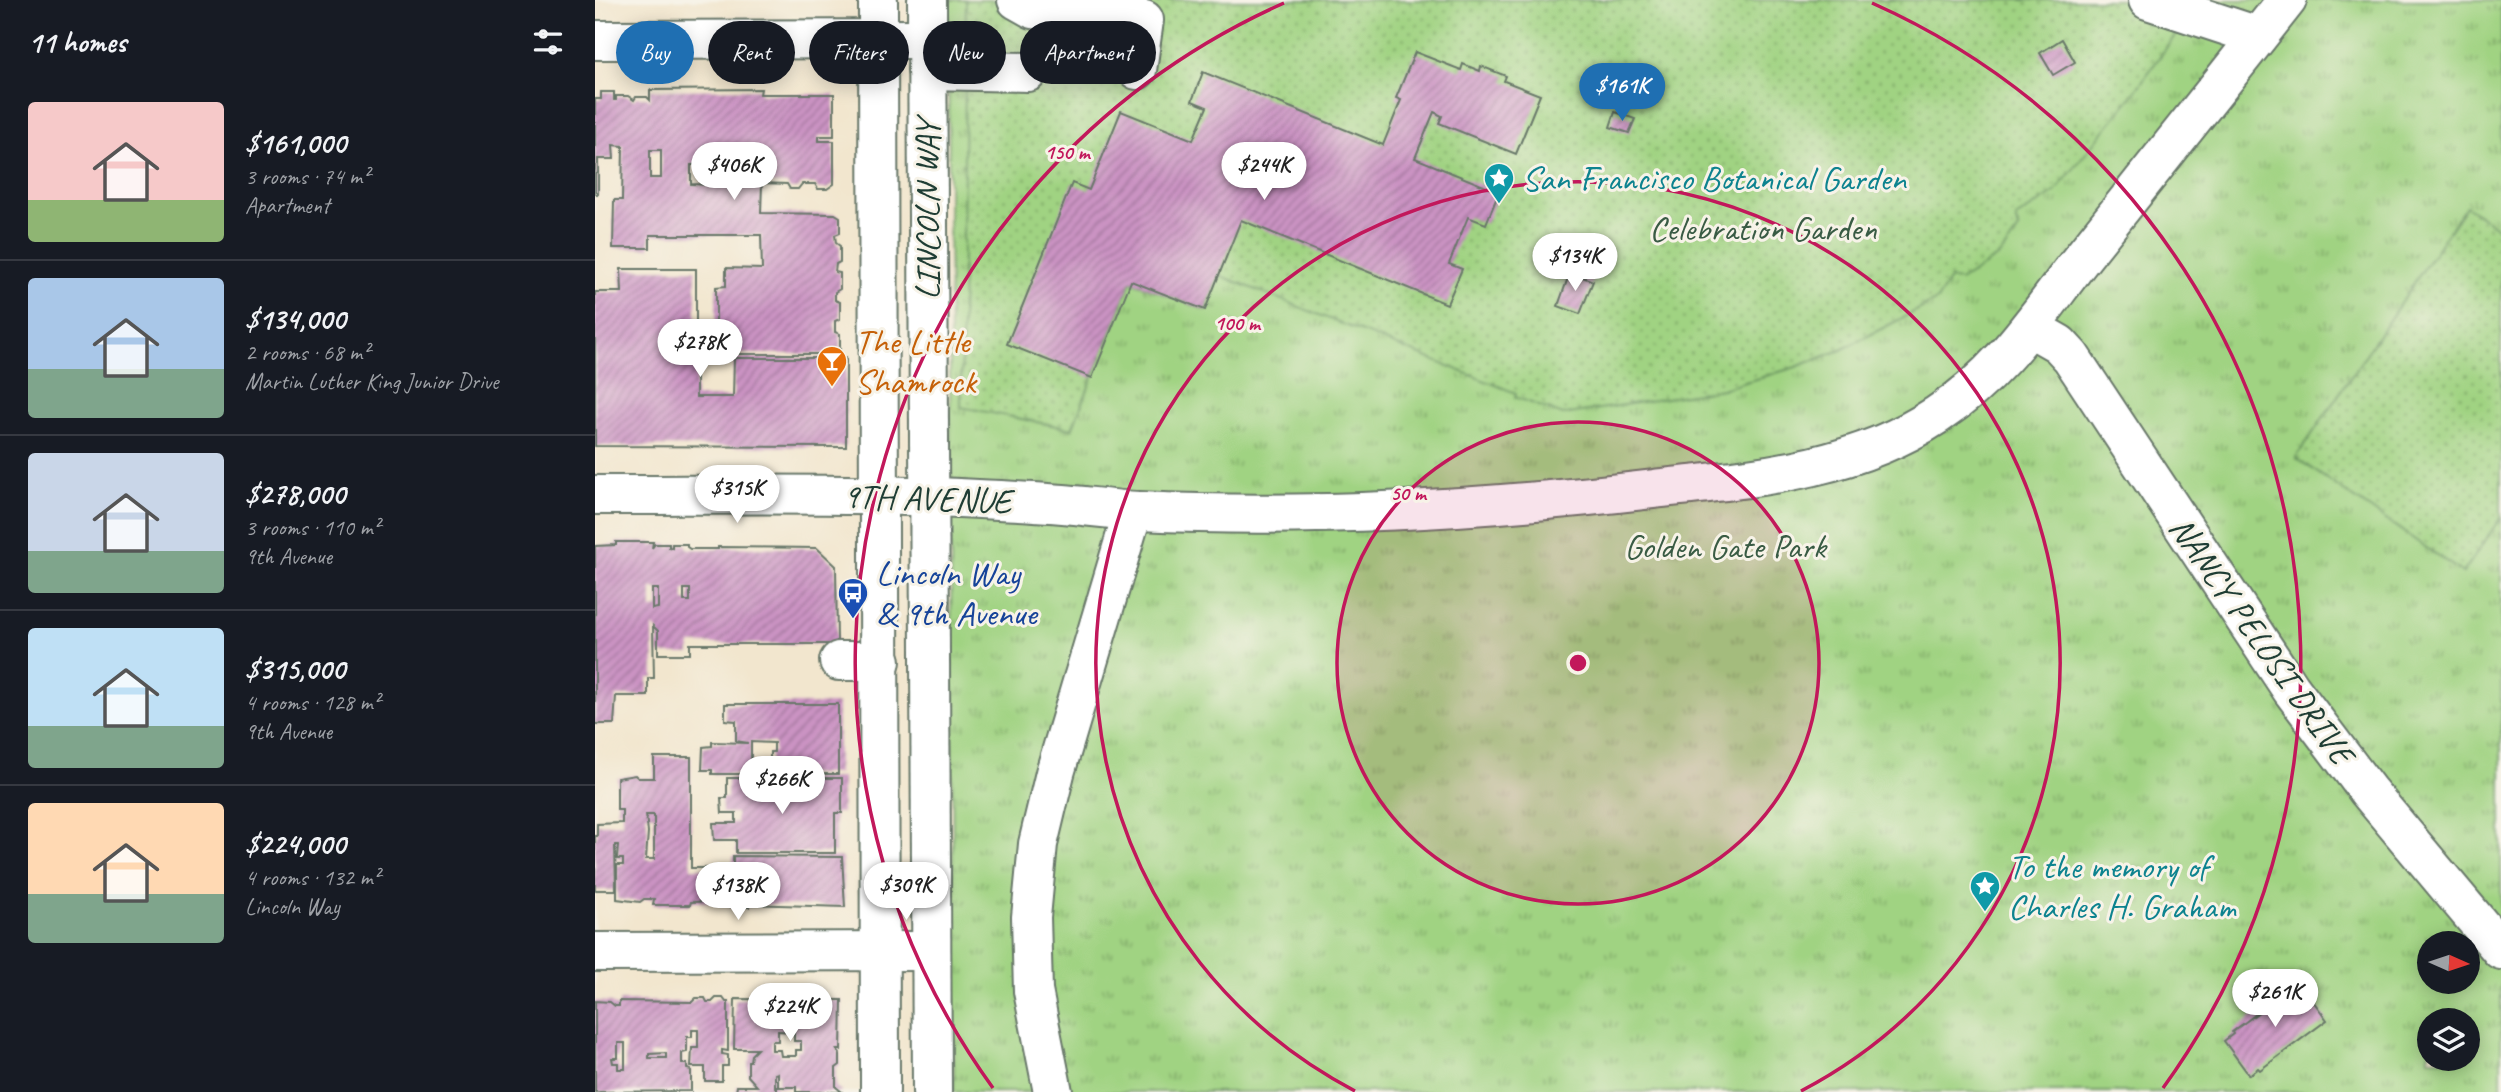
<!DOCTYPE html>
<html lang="en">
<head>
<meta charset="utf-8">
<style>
  body { margin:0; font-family:Caveat,sans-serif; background:#242831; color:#f1f3f6; height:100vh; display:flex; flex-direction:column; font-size:26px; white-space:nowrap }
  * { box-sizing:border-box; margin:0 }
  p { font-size:23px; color:#9ea1a6 }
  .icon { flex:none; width:38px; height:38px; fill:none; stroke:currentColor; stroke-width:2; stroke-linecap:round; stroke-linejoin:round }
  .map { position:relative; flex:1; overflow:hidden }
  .details { display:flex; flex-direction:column; background:#171b24; width:595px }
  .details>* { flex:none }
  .hud { position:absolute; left:21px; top:21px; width:665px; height:63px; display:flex; gap:14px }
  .needle { width:46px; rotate:93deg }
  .fabs { position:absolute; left:1822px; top:931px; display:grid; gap:14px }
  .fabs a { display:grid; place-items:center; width:63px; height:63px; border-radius:50%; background:#171b24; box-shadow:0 4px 18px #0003; font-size:35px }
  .price { position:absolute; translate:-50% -60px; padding:0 16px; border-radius:24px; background:#fff; color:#222; font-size:23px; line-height:46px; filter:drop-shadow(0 2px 4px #0008) }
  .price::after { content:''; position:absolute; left:50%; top:42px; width:21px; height:16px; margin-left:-10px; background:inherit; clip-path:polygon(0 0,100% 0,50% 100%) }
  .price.selected { background:#1f6fb2; color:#fff }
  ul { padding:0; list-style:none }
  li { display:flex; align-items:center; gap:21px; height:175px; padding:0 28px }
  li+li { border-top:2px solid #363941 }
  li span { display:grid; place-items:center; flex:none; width:196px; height:140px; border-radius:7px; color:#555 }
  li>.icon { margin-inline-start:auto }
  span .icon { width:84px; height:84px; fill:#fffc; stroke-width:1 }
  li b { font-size:30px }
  h2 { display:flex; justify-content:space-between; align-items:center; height:84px; padding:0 28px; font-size:30px }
  .chip { padding:0 24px; border-radius:32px; background:#171b24; box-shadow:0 4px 18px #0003; font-size:24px; line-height:63px }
  .chip.selected { background:#1f6fb2; color:#fff }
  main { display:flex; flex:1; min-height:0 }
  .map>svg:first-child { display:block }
  .park { fill:url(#park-tufts); stroke:#60885b; stroke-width:2; fill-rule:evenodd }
  .garden { fill:url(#garden-dots); stroke:#60885b; stroke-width:2 }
  .building { fill:url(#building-hatch); fill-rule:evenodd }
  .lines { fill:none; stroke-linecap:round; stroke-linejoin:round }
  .minor-casing { stroke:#69786a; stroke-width:42 }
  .major-casing { stroke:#69786a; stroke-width:42 }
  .minor { stroke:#fff; stroke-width:38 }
  .major { stroke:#fff; stroke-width:38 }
  .ring { fill:none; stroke:#c2185b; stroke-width:3.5 }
  .labels { text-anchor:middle; stroke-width:6; stroke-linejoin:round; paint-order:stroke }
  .culture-label { font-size:35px; fill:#0d838f; stroke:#f7f3e8; text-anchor:start }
  .street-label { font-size:35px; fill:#1f3d34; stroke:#f7f3e8 }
  .park-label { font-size:35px; fill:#395b44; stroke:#f7f3e8 }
  .food-label { font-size:35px; fill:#c56008; stroke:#f7f3e8; text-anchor:start }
  .transit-label { font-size:35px; fill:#164399; stroke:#f7f3e8; text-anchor:start }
  .centre { fill:#c2185b; stroke:#f7f3e8; stroke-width:3.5 }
  .ring-label { font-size:21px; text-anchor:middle; font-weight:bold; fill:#c2185b; stroke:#f7f3e8; stroke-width:6; stroke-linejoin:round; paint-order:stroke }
</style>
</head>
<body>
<main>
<section class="details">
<h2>11 homes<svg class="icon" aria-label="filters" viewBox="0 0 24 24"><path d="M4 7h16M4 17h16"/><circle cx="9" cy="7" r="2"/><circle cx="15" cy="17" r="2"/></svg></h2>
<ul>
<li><span style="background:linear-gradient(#f6c9c9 70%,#8fb573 0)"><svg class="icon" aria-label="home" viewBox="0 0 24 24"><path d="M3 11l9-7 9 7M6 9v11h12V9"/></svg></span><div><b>$161,000</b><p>3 rooms · 74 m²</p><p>Apartment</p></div></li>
<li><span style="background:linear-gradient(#a9c7e8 65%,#7fa58c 0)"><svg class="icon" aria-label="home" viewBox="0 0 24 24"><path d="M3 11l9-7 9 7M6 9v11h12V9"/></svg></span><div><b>$134,000</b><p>2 rooms · 68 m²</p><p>Martin Luther King Junior Drive</p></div></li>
<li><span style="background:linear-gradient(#c9d6e8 70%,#7fa58c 0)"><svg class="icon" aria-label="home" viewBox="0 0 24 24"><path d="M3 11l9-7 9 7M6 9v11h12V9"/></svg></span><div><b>$278,000</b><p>3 rooms · 110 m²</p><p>9th Avenue</p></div></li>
<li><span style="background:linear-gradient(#bfe0f5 70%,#7fa58c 0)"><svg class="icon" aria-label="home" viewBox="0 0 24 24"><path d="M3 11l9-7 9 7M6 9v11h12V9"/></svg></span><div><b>$315,000</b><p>4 rooms · 128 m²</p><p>9th Avenue</p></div></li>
<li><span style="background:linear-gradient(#ffd9b3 65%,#7fa58c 0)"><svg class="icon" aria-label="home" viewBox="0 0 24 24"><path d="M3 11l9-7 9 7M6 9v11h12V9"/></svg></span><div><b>$224,000</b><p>4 rooms · 132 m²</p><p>Lincoln Way</p></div></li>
</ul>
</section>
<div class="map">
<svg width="1906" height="1092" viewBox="0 0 1906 1092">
  <defs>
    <pattern id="park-tufts" width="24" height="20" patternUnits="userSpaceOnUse" patternTransform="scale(1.75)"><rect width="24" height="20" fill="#a0d382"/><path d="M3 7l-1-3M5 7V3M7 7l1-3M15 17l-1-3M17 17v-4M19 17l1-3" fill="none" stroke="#82ac6b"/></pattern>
    <pattern id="garden-dots" width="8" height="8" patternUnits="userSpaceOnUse" patternTransform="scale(1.75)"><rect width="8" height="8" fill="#a0d382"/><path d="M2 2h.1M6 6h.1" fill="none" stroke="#82ac6b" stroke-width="1.8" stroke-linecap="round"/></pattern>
    <pattern id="building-hatch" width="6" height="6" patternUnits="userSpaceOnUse" patternTransform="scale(1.75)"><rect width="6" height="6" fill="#cb93c3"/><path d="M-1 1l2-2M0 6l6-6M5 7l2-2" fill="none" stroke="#a4799f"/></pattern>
  </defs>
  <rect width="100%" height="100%" fill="#f7f3e8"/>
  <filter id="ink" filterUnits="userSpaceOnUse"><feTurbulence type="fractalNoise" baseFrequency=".0143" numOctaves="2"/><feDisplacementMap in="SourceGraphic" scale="14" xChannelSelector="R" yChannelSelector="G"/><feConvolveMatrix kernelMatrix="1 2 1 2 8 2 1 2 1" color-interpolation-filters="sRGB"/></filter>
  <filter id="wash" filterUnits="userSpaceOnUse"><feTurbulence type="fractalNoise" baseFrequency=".00686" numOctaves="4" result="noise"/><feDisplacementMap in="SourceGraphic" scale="28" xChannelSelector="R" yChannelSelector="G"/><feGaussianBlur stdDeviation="1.57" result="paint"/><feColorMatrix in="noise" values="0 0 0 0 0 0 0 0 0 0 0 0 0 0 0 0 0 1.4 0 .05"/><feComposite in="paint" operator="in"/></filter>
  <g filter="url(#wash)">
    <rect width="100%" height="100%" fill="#f2e6ce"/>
    <path class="park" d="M 353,0 L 1906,0 L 1906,1092 L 359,1092 ZM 1834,943 L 1872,943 L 1872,982 L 1834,982 ZM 1834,1020 L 1872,1020 L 1872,1059 L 1834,1059 Z"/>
    <g class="garden">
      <path d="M 371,0 L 1598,0 L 1589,23 L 1536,97 L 1460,192 L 1421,218 L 1424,229 L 1405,255 L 1365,281 L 1355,279 L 1342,300 L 1246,350 L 1201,367 L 1127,389 L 968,415 L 920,397 L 921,393 L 624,275 L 610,310 L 536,281 L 477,429 L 366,407 Z"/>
      <path d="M 1871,206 L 1906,230 L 1906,517 L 1868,573 L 1701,458 Z"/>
    </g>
    <g id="blocks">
      <g class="building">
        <path d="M 1467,39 L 1480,62 L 1458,75 L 1445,53 Z"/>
        <path d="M 820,52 L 866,70 L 868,64 L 885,71 L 886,66 L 911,76 L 909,81 L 945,95 L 921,154 L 844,123 L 847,116 L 839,112 L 820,158 L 904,192 L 891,224 L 873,217 L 854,264 L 867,269 L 852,304 L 646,220 L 610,310 L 536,281 L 497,378 L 412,344 L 477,183 L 494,190 L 526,111 L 598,140 L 612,107 L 597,101 L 608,72 L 788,145 L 806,100 L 801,98 Z"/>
        <path d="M 166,89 L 165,94 L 239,94 L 239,136 L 224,136 L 224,141 L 239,141 L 239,184 L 232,189 L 223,189 L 220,184 L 207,184 L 203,189 L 195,189 L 192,184 L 167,183 L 166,213 L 240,214 L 245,217 L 245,233 L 240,235 L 241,243 L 245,246 L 245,262 L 241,264 L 240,272 L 245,273 L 245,289 L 240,292 L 240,300 L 245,302 L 245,319 L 240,321 L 240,332 L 245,334 L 245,349 L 240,354 L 131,354 L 131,350 L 121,350 L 121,287 L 131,286 L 131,268 L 167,269 L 166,235 L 55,235 L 55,248 L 18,248 L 19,200 L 27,200 L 28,146 L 18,145 L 19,159 L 3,159 L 3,194 L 0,194 L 0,99 L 6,99 L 6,92 L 19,92 L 19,100 L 21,100 L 21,96 L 33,96 L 39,100 L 41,97 L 52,97 L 55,100 L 55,90 ZM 110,145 L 133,146 L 133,157 L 109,157 ZM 55,150 L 66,150 L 66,178 L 55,178 ZM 150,163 L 165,163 L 166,178 L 150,179 ZM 96,165 L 110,165 L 110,175 L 115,176 L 116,185 L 96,184 Z"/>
        <path d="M 1020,112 L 1040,119 L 1034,133 L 1015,127 Z"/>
        <path d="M 26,269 L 101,269 L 101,397 L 138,397 L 139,358 L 251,358 L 251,447 L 0,446 L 0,292 L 27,292 Z"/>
        <path d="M 975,272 L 998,281 L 985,314 L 963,306 Z"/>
        <path d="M 21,542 L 58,542 L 57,548 L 60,544 L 74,544 L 74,547 L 77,548 L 77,544 L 92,544 L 92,547 L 95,549 L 123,549 L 123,547 L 222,548 L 241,566 L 242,644 L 95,644 L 95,654 L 63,654 L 63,631 L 58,626 L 59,678 L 53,678 L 53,696 L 21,696 L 19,724 L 0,724 L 0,546 L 21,545 ZM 57,589 L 63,589 L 63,608 L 57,609 ZM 89,589 L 95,589 L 95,601 L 89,601 Z"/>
        <path d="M 130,704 L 243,704 L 243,774 L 175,774 L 175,752 L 179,752 L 179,743 L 156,742 L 156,774 L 117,774 L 117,770 L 107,770 L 108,747 L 117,746 L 117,742 L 153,743 L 141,741 L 141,721 L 130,720 Z"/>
        <path d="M 59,757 L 96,757 L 96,868 L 126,868 L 126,901 L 96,902 L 95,905 L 58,905 L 59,899 L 49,899 L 45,902 L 22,899 L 22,865 L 28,865 L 28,859 L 22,859 L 23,845 L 20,845 L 21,890 L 0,890 L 0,836 L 2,836 L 2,824 L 27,823 L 27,810 L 22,810 L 22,778 L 40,775 L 43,778 L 59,778 ZM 51,815 L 59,815 L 59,859 L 51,859 L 53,832 Z"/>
        <path d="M 132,778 L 172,778 L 172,790 L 202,791 L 202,778 L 247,778 L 247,813 L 240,813 L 240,853 L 141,853 L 141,840 L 119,840 L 118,823 L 141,823 L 141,813 L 127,813 L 126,798 L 132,798 Z"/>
        <path d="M 138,856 L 247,857 L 250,907 L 154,904 L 154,907 L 134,907 L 135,889 L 138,889 Z"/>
        <path d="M 1704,982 L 1732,1020 L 1665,1070 L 1663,1068 L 1654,1075 L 1629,1041 L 1638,1034 L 1637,1032 Z"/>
        <path d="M 101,998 L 110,998 L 112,1002 L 117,1002 L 121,998 L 128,998 L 131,1002 L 133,1002 L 133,1051 L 127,1050 L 127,1054 L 133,1055 L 133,1066 L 127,1066 L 127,1081 L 110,1081 L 110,1067 L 96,1067 L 97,1048 L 103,1048 L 103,1030 L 97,1030 L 97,1037 L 92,1037 L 92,1052 L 87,1053 L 87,1064 L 92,1064 L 92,1069 L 96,1070 L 96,1091 L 0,1092 L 0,1001 L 15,1002 L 20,1006 L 24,1006 L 24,1001 L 97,1002 ZM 23,1043 L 30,1043 L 30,1069 L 23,1069 L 23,1063 L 18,1063 L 17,1058 L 23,1058 ZM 71,1053 L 71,1058 L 54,1058 L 54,1054 Z"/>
        <path d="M 140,999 L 247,1000 L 246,1050 L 242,1050 L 245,1054 L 245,1065 L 241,1068 L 241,1087 L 247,1092 L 201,1092 L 201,1087 L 183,1087 L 183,1073 L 180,1074 L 180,1087 L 182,1086 L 182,1092 L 141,1092 L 142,1086 L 162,1086 L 153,1076 L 153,1061 L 155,1061 L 156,1055 L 162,1049 L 139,1049 ZM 183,1031 L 199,1032 L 199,1041 L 206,1041 L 206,1050 L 201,1050 L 201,1056 L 186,1056 L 185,1050 L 177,1050 L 177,1041 L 183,1041 Z"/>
      </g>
    </g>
  </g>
  <g filter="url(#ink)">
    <use href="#blocks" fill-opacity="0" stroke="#69786a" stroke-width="2"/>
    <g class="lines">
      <g class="minor-casing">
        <g id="minor">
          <path d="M 422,0 L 438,9 L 549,20 L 542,70"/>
          <path d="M 1553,0 L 1663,36"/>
          <path d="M 0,40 L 332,39"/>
          <path d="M 332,70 L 433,72"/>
          <path d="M 1436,328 L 1464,344 L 1476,357 L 1696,689 L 1773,791 L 1906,950"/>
          <path d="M 0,495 C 105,495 210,493 315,496 C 366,498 417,500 468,504 C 493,506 519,510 544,511 C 716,519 889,509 1059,489 C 1157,478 1258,471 1342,415 C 1409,371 1442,315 1490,254 C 1557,170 1625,85 1692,0"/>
          <path d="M 244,661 L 286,661"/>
          <path d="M 0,952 L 335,951"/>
          <path d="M 458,1092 L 438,991 L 436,917 L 443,844 L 460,773 L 538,511"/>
        </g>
      </g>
      <g class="major-casing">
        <g id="major">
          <path d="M 283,0 L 285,1092"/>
          <path d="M 332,0 L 337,1092"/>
        </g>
      </g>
      <use href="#minor" class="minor"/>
      <use href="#major" class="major"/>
    </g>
  </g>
  <circle cx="983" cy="663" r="241" fill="#c2185b" fill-opacity=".12"/>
  <g class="ring">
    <circle cx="983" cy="663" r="241"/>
    <path d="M760 1091A482 482 0 1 1 1206 1091"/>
    <path d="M398 1088A723 723 0 0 1 689 3M1277 3A723 723 0 0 1 1568 1088"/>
  </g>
  <defs>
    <g id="sight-pin" transform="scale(1.575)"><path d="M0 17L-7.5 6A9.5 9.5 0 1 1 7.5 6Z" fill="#0f9aa8" stroke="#f7f3e8"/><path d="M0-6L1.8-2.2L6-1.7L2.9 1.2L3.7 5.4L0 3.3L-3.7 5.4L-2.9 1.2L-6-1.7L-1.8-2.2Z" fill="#fff"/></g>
    <g id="bar-pin" transform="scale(1.575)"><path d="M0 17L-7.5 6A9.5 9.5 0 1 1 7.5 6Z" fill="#e8710a" stroke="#f7f3e8"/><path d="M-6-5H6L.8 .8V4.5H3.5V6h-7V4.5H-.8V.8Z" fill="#fff"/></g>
    <g id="bus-pin" transform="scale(1.575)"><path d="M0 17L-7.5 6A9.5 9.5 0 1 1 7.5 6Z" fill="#1a4fb4" stroke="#f7f3e8"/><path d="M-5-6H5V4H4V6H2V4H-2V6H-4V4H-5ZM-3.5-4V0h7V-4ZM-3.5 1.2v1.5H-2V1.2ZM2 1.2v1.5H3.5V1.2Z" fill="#fff"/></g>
  </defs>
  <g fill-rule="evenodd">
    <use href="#sight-pin" x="904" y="178"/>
    <use href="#bar-pin" x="237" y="361"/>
    <use href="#bus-pin" x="258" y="593"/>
    <use href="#sight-pin" x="1390" y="886"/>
  </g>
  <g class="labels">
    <g class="culture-label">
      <text x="927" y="190">San Francisco Botanical Garden</text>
      <text x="1413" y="878">To the memory of<tspan x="1413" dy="40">Charles H. Graham</tspan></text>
    </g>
    <g class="street-label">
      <text transform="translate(332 210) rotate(-90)" y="12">LINCOLN WAY</text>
      <text transform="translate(332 498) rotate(2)" y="12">9TH AVENUE</text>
      <text transform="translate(1667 640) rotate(55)" y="12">NANCY PELOSI DRIVE</text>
    </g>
    <g class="park-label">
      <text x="1168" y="240">Celebration Garden</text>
      <text x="1130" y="558">Golden Gate Park</text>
    </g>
    <g class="food-label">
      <text x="260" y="353">The Little<tspan x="260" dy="40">Shamrock</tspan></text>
    </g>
    <g class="transit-label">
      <text x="281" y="585">Lincoln Way<tspan x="281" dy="40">&amp; 9th Avenue</tspan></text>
    </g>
  </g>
  <circle cx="983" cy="663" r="10" class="centre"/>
  <g class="ring-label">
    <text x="472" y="159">150 m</text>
    <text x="642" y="330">100 m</text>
    <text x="813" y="500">50 m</text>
  </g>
</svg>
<div class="fabs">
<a><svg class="needle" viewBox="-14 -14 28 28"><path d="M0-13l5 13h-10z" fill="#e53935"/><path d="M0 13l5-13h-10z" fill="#9ea1a6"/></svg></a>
<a><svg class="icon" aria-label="layers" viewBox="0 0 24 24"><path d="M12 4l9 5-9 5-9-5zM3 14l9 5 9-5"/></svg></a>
</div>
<b class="price selected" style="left:1027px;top:123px">$161K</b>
<b class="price" style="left:139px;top:202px">$406K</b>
<b class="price" style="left:669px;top:202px">$244K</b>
<b class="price" style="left:980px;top:293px">$134K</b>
<b class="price" style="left:105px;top:379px">$278K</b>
<b class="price" style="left:142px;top:525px">$315K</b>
<b class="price" style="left:187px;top:816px">$266K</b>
<b class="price" style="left:143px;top:922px">$138K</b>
<b class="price" style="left:311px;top:922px">$309K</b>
<b class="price" style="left:1680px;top:1029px">$261K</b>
<b class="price" style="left:195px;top:1043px">$224K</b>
<div class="hud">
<a class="chip selected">Buy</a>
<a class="chip">Rent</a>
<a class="chip">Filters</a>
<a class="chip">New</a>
<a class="chip">Apartment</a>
</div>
</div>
</main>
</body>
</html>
